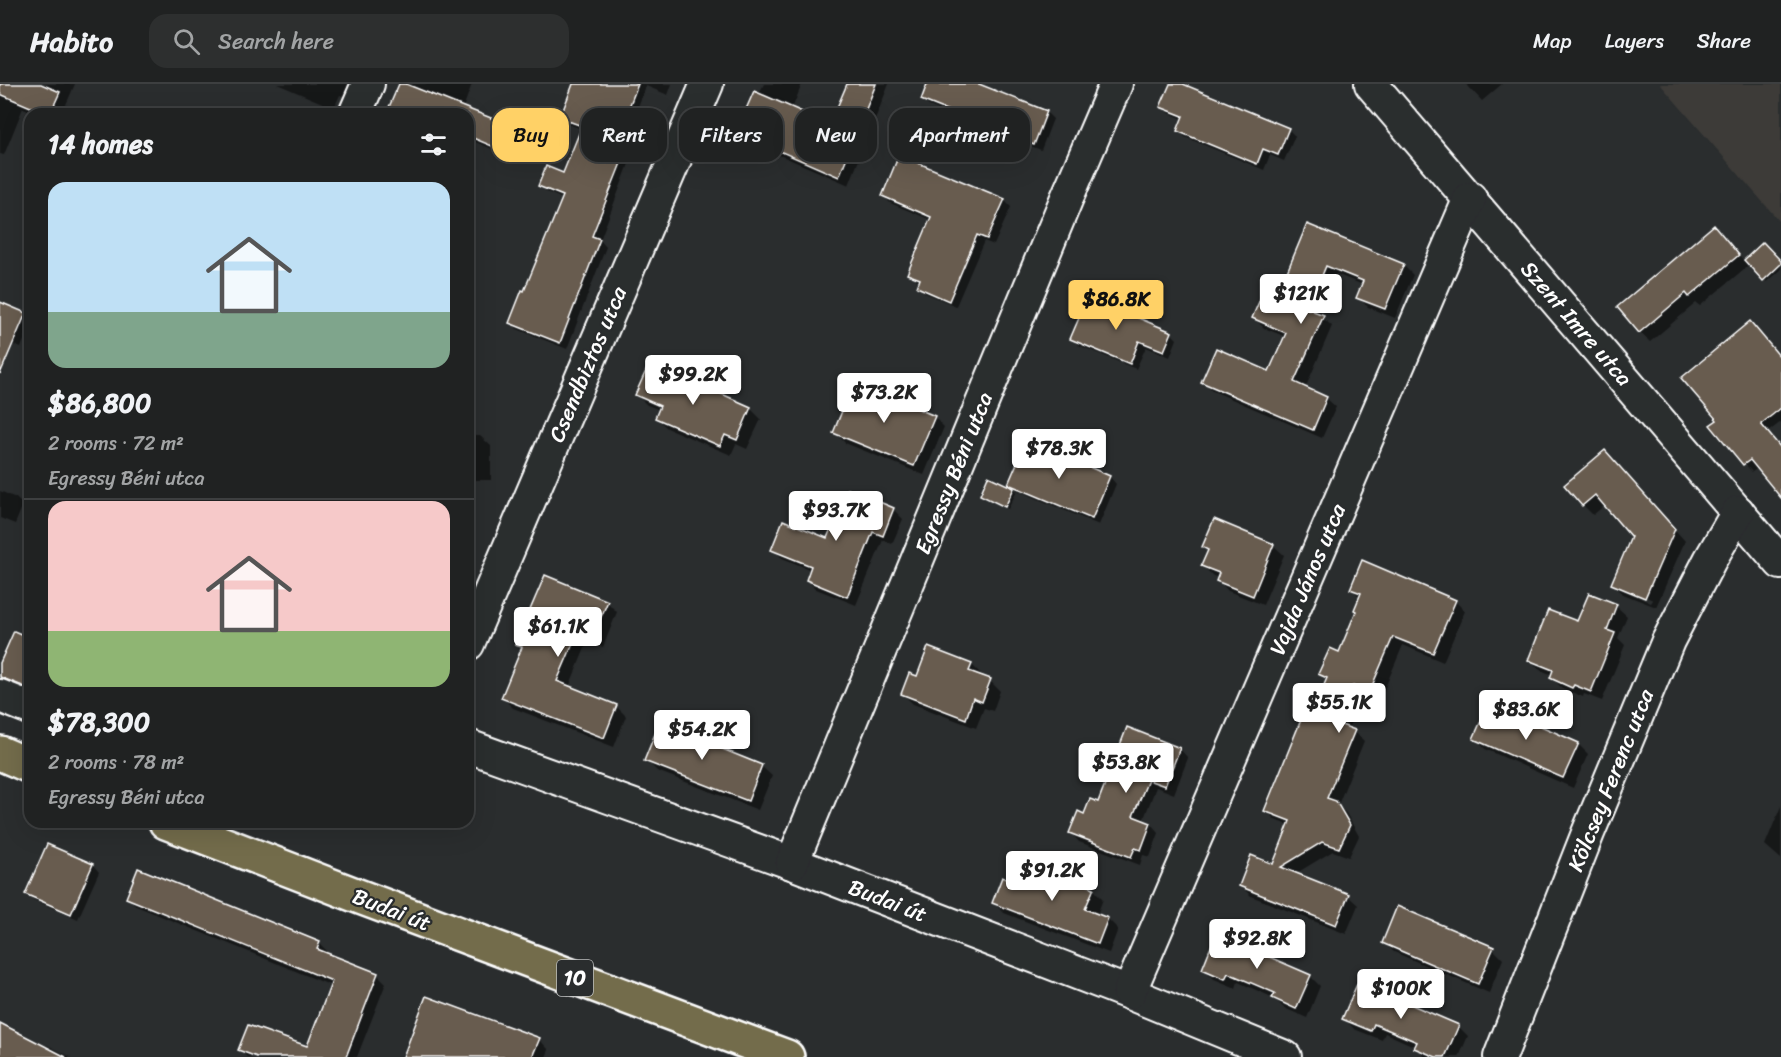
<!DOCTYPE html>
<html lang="en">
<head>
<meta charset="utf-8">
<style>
  body { margin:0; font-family:Sriracha,sans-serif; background:#2d2f2f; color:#f1f3f6; height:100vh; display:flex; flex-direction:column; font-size:22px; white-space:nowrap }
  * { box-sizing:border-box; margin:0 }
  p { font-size:20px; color:#a2a4a5 }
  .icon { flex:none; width:33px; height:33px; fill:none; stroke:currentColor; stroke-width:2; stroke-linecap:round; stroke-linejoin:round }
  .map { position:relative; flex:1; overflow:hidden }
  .side { position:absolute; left:24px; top:24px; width:450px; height:720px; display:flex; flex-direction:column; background:#202222; border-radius:18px; box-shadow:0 6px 24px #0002,0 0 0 2px #3d3f40 }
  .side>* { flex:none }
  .guide { position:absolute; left:492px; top:24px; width:570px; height:54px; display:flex; gap:12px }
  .price { position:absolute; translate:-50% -51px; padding:0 14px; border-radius:6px; background:#fff; color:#222; font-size:20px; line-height:39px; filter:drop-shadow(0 2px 3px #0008) }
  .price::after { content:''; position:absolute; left:50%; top:36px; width:18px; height:14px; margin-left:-9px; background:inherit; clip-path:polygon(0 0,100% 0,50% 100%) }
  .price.on { background:#ffd166; color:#111 }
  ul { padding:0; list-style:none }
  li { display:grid; align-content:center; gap:12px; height:318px; padding:0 24px }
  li+li { border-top:2px solid #3d3f40 }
  li span { display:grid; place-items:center; height:186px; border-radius:18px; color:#555 }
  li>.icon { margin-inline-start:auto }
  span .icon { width:108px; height:108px; fill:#fffc; stroke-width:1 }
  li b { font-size:26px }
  h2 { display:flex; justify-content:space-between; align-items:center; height:72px; padding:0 24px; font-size:26px }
  .pill { padding:0 21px; border-radius:18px; background:#202222; box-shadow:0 6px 24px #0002,0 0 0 2px #3d3f40; font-size:21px; line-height:54px }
  .pill.on { background:#ffd166; color:#111 }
  header { display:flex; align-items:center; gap:36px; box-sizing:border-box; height:84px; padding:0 30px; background:#202222; border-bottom:2px solid #3d3f40 }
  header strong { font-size:28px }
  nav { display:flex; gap:33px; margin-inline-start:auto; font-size:21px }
  .search { width:420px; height:54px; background:#2d2f2f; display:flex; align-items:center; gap:15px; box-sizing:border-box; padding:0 21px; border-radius:18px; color:#a2a4a5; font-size:22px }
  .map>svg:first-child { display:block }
  .built { fill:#3d3b38 }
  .shadow { fill:#0007; fill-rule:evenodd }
  .building { fill:#685b4f; stroke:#fff; stroke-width:1.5 }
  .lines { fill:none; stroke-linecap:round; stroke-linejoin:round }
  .street-casing { stroke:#fff; stroke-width:36 }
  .primary-casing { stroke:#fff; stroke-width:38 }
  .street { stroke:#2a2d2e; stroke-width:32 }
  .primary { stroke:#736c4b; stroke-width:33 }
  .labels { text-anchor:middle; stroke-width:4.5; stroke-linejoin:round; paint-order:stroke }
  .shield { fill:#2a2d2e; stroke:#bfc0c0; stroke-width:1.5 }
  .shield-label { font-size:21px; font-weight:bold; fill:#fff }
  .street-label { font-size:22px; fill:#fff; stroke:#2a2d2e }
</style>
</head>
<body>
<header>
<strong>Habito</strong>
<div class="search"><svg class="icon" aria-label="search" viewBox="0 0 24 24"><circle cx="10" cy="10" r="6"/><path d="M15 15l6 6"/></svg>Search here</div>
<nav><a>Map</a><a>Layers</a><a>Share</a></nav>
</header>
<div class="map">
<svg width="1781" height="973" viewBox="0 0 1781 973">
  <rect width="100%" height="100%" fill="#2a2d2e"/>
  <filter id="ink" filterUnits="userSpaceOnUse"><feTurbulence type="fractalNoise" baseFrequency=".0167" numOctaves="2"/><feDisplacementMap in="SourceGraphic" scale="12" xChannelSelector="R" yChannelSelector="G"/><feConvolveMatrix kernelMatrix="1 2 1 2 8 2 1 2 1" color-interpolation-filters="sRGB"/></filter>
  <g filter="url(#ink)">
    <path class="built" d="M 1660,0 L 1781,0 L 1781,139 Z"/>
    <g class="shadow">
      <path d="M 0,0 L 75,0 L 62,30 L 38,30 L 23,24 L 4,71 L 0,70 Z"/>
      <path d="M 277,0 L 352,0 L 346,13 L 340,11 L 334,24 Z"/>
      <path d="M 401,0 L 472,0 L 463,24 L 501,39 L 508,47 L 500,68 L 468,55 L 468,30 L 388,30 Z"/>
      <path d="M 603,0 L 672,0 L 668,11 L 646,2 L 622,64 L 632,72 L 600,156 L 606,163 L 567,265 L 517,245 L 511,238 L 525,209 L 563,115 L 547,108 L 540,102 L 564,91 L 582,45 L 568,40 L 561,33 Z"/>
      <path d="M 764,0 L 802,0 L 792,25 L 831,42 L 848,0 L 889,0 L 849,101 L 747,57 L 738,48 Z"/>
      <path d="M 928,0 L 975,0 L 1046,28 L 1053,35 L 1041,66 L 929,22 L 922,15 Z"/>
      <path d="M 1172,0 L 1179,0 L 1288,45 L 1295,52 L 1284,77 L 1270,71 L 1264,86 L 1185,53 L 1178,46 L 1183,35 L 1169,29 L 1162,23 Z"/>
      <path d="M 1466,0 L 1502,0 L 1482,17 Z"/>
      <path d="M 884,112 L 1004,116 L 1011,123 L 994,161 L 984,157 L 956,222 L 925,209 L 919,203 L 920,198 L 909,190 L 931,136 L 890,119 Z"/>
      <path d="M 1308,142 L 1403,181 L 1413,191 L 1395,234 L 1368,223 L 1358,213 L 1363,201 L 1336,190 L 1319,231 L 1332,242 L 1305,305 L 1326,314 L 1336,323 L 1322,354 L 1213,307 L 1203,297 L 1269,289 L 1286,253 L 1264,244 L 1254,234 L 1278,214 Z"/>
      <path d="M 1724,153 L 1744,177 L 1763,160 L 1781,179 L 1781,186 L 1767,198 L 1750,180 L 1700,222 L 1696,219 L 1650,258 L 1640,248 Z"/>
      <path d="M 0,220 L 25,230 L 30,235 L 30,241 L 21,264 L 12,260 L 0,272 Z"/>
      <path d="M 1171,249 L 1177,255 L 1170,273 L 1146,263 L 1136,285 L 1078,261 L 1072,255 Z"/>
      <path d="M 1781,274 L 1781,338 L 1768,348 L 1781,364 L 1781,412 L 1758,384 L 1752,388 L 1745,380 L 1712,342 Z"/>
      <path d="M 650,280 L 751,325 L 761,335 L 747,365 L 736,360 L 731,371 L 667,344 L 656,334 L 660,326 L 647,321 L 637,311 Z"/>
      <path d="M 934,333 L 944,343 L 924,391 L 845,359 L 835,348 Z"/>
      <path d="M 468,352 L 480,352 L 491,362 L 491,396 L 468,396 Z"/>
      <path d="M 1615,378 L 1685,457 L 1656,523 L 1623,510 L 1613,499 L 1633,453 L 1605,421 L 1593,431 L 1583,421 ZM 1623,503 L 1653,516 L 1651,519 L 1623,506 Z"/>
      <path d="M 1110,393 L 1116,400 L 1099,441 L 1017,406 L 1010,399 Z"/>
      <path d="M 989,394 L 1017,407 L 1008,425 L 981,411 Z"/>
      <path d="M 0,407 L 16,414 L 23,421 L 15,440 L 0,434 Z"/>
      <path d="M 848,407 L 894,426 L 903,435 L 892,460 L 883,456 L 856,521 L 816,505 L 807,496 L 811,486 L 782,474 L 773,465 L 828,456 Z"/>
      <path d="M 1273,461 L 1284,471 L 1263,521 L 1228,507 L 1218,496 L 1219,494 L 1213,492 L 1203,482 L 1209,468 L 1204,463 Z"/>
      <path d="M 1351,504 L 1455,517 L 1465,527 L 1443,578 L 1403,561 L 1379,618 L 1363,611 L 1348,645 L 1354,647 L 1364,657 L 1338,721 L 1346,729 L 1359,752 L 1349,773 L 1333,767 L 1295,790 L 1348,812 L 1358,821 L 1346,850 L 1251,812 L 1241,802 L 1274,782 L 1290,742 L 1275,736 L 1266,726 L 1313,631 L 1328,597 L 1320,590 L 1339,569 L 1357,527 L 1361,514 Z"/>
      <path d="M 607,518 L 617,528 L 603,563 L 588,557 L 569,603 L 616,622 L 626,632 L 614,663 L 513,624 L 503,614 L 522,565 L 517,560 Z"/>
      <path d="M 1616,522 L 1627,532 L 1618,554 L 1625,561 L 1602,617 L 1584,610 L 1583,613 L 1562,604 L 1551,593 L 1553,591 L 1540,586 L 1529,575 L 1578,539 Z"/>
      <path d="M 30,555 L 30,610 L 7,601 L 0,593 L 0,583 Z"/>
      <path d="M 972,581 L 982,591 L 981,593 L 990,597 L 1000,607 L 993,627 L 984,624 L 976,644 L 913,620 L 903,610 L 918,594 Z"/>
      <path d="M 1128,645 L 1180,665 L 1188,674 L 1174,710 L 1156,703 L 1143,737 L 1151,740 L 1159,749 L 1150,773 L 1143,771 L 1140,781 L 1079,758 L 1071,749 L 1085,732 L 1099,720 Z"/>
      <path d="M 684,646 L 692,654 L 761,682 L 772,692 L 758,726 L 657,687 L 646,676 Z"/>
      <path d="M 1475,654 L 1578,660 L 1588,670 L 1573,704 L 1485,665 Z"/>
      <path d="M 1781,722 L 1781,775 L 1765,761 Z"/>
      <path d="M 48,762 L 93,781 L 99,788 L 78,835 L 34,816 L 27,809 Z"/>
      <path d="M 1018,801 L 1093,805 L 1103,815 L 1097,831 L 1108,835 L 1118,845 L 1109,869 L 1004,829 L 994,819 Z"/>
      <path d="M 128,813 L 319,859 L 328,868 L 327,871 L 377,890 L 386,899 L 357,973 L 247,973 L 240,966 L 308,964 L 332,902 L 136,822 Z"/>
      <path d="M 1383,858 L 1493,865 L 1503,875 L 1489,909 L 1394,868 Z"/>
      <path d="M 1203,884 L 1310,892 L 1320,902 L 1307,934 L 1284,924 L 1274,914 L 1238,898 L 1236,904 L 1214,895 Z"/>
      <path d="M 1344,934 L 1458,942 L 1468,952 L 1459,973 L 1425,973 L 1416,963 L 1385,949 L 1382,956 L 1354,945 Z"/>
      <path d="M 0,941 L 45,964 L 47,961 L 71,973 L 0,973 Z"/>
      <path d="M 539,955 L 549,966 L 546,973 L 406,973 Z"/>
    </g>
    <g class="building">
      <path d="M 0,0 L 41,0 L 60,8 L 50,30 L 47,30 L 0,10 Z"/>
      <path d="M 399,0 L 406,0 L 501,38 L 492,62 L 468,52 L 468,30 L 386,30 Z"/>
      <path d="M 573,0 L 638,0 L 615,59 L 627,64 L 592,152 L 600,155 L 560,259 L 509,239 L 522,206 L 524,207 L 563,112 L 538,102 L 546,82 L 563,89 L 582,42 L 560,34 Z"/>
      <path d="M 847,0 L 876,0 L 839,93 L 736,48 L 754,7 L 830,40 Z"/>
      <path d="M 927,0 L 979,0 L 1047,27 L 1034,61 L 921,16 Z"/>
      <path d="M 1170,0 L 1183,0 L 1289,44 L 1278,71 L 1263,65 L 1257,80 L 1177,47 L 1183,32 L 1160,23 Z"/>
      <path d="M 899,71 L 1005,115 L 987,155 L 977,151 L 949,217 L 917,203 L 920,195 L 907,190 L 931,133 L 882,112 Z"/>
      <path d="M 1307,140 L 1404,180 L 1385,225 L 1356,214 L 1363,197 L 1326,182 L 1308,225 L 1324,231 L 1294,298 L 1327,313 L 1313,346 L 1201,298 L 1216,264 L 1269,287 L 1286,249 L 1252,234 L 1264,206 L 1277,212 Z"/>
      <path d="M 1714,141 L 1739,171 L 1689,213 L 1686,209 L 1639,249 L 1617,223 Z"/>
      <path d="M 1763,158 L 1781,177 L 1781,180 L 1763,197 L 1744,176 Z"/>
      <path d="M 1088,213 L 1172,248 L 1164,267 L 1139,257 L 1130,280 L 1070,255 Z"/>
      <path d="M 0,218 L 26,229 L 0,290 Z"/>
      <path d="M 1750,237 L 1781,274 L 1781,324 L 1761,340 L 1781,364 L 1781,414 L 1750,376 L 1743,381 L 1710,341 L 1717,336 L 1681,294 Z"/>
      <path d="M 650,278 L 751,323 L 737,356 L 725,351 L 720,362 L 655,334 L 660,322 L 635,311 Z"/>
      <path d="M 854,298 L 935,332 L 914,382 L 833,349 Z"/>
      <path d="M 1027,356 L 1110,392 L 1092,435 L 1008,400 Z"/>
      <path d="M 1605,366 L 1675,445 L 1645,514 L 1611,500 L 1631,453 L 1595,411 L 1582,422 L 1564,401 Z"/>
      <path d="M 988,392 L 1014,404 L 1005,423 L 980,411 Z"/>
      <path d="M 848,405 L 894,424 L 883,452 L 873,448 L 847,513 L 806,496 L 811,482 L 771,466 L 783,436 L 827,454 Z"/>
      <path d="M 1214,435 L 1274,460 L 1253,512 L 1216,497 L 1219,489 L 1201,482 L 1208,466 L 1202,463 Z"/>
      <path d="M 1362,476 L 1456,516 L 1433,569 L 1393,553 L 1369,609 L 1353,602 L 1336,639 L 1355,646 L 1327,714 L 1336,717 L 1350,741 L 1339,764 L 1322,758 L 1281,783 L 1349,810 L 1336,841 L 1239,802 L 1251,771 L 1273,780 L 1290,737 L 1264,727 L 1305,626 L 1312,629 L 1327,594 L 1318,590 L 1330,564 L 1339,568 L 1356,527 L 1354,526 L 1361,509 L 1350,505 Z"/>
      <path d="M 545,491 L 608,517 L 592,554 L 578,548 L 557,597 L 617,621 L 604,654 L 501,614 L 522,563 L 515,561 Z"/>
      <path d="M 1589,509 L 1617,520 L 1607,546 L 1615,549 L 1591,608 L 1574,601 L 1572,604 L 1550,594 L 1553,586 L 1528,576 L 1548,526 L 1577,537 Z"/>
      <path d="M 14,547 L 30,554 L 30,605 L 0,593 L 0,579 Z"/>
      <path d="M 928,563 L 972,580 L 969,587 L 991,595 L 982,618 L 973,614 L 966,635 L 901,610 L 909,589 L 917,592 Z"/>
      <path d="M 1489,619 L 1579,659 L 1563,694 L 1473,655 Z"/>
      <path d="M 661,635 L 685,645 L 683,649 L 762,681 L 748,717 L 644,677 Z"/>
      <path d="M 1127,643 L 1180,664 L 1165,702 L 1148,696 L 1133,732 L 1151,739 L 1141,766 L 1135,764 L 1131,773 L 1069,749 L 1078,727 L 1084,730 L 1090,715 L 1098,718 Z"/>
      <path d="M 47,760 L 93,780 L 71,830 L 25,810 Z"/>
      <path d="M 1026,778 L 1094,804 L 1085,825 L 1108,834 L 1098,860 L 992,819 L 1002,793 L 1017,799 Z"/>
      <path d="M 138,784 L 320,858 L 317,865 L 378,889 L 346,973 L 257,973 L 238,966 L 248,941 L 307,962 L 332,897 L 126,814 Z"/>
      <path d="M 1397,822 L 1494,863 L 1478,900 L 1382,859 Z"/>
      <path d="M 1216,850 L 1311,891 L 1296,925 L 1272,914 L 1275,909 L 1228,889 L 1225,895 L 1202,885 Z"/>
      <path d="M 1358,898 L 1459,941 L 1445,973 L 1436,973 L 1414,964 L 1417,958 L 1374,940 L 1371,947 L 1342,935 Z"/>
      <path d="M 426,912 L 540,954 L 532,973 L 403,973 Z"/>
      <path d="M 0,939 L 66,973 L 0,973 Z"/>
    </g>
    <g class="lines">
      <g class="street-casing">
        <g id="street">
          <path d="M 1371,0 L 1781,479"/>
          <path d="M 355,30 L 368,0"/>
          <path d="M 468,560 L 707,0"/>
          <path d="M 0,612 L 30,624"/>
          <path d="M 468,662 L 792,779 L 1129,909 L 1285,973"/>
          <path d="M 792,779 L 1066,116 L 1116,0"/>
          <path d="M 1129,909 L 1470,114"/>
          <path d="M 1500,973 L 1588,749 L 1668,557 L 1710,476 L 1738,428"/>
        </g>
      </g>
      <g class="primary-casing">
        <g id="primary">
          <path d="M 0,669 L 30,682"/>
          <path d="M 166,738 L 363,814 L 787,973"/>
        </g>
      </g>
      <use href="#street" class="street"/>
      <use href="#primary" class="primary"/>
    </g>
  </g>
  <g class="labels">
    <rect class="shield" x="557" y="876" width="36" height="36" rx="4.5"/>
    <g class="shield-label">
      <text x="575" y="901">10</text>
    </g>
    <g class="street-label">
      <text transform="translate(1577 239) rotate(49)" y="8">Szent Imre utca</text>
      <text transform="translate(587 280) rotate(-67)" y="8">Csendbiztos utca</text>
      <text transform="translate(953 389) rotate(-68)" y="8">Egressy Béni utca</text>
      <text transform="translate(1307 495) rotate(-67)" y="8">Vajda János utca</text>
      <text transform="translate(1610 696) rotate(-68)" y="8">Kölcsey Ferenc utca</text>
      <text transform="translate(888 816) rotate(21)" y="8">Budai út</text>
      <text transform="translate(392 825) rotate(21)" y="8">Budai út</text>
    </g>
  </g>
</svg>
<b class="price" style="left:1301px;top:241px">$121K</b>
<b class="price on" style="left:1116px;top:247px">$86.8K</b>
<b class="price" style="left:693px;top:322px">$99.2K</b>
<b class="price" style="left:884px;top:340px">$73.2K</b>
<b class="price" style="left:1059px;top:396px">$78.3K</b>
<b class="price" style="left:836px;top:458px">$93.7K</b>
<b class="price" style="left:558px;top:574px">$61.1K</b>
<b class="price" style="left:1339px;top:650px">$55.1K</b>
<b class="price" style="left:1526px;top:657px">$83.6K</b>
<b class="price" style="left:702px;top:677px">$54.2K</b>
<b class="price" style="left:1126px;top:710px">$53.8K</b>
<b class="price" style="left:1052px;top:818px">$91.2K</b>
<b class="price" style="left:1257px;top:886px">$92.8K</b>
<b class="price" style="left:1401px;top:936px">$100K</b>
<div class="guide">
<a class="pill on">Buy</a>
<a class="pill">Rent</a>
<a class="pill">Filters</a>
<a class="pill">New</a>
<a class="pill">Apartment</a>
</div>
<section class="side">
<h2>14 homes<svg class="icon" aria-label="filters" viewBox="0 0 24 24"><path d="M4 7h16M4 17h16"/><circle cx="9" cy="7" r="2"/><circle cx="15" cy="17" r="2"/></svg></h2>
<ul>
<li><span style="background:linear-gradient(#bfe0f5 70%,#7fa58c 0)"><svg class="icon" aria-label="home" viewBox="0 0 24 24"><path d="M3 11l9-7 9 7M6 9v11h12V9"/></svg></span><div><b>$86,800</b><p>2 rooms · 72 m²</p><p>Egressy Béni utca</p></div></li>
<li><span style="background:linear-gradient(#f6c9c9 70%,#8fb573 0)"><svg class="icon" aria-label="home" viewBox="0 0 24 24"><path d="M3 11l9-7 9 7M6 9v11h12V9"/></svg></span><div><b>$78,300</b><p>2 rooms · 78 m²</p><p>Egressy Béni utca</p></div></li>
</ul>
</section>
</div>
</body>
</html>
